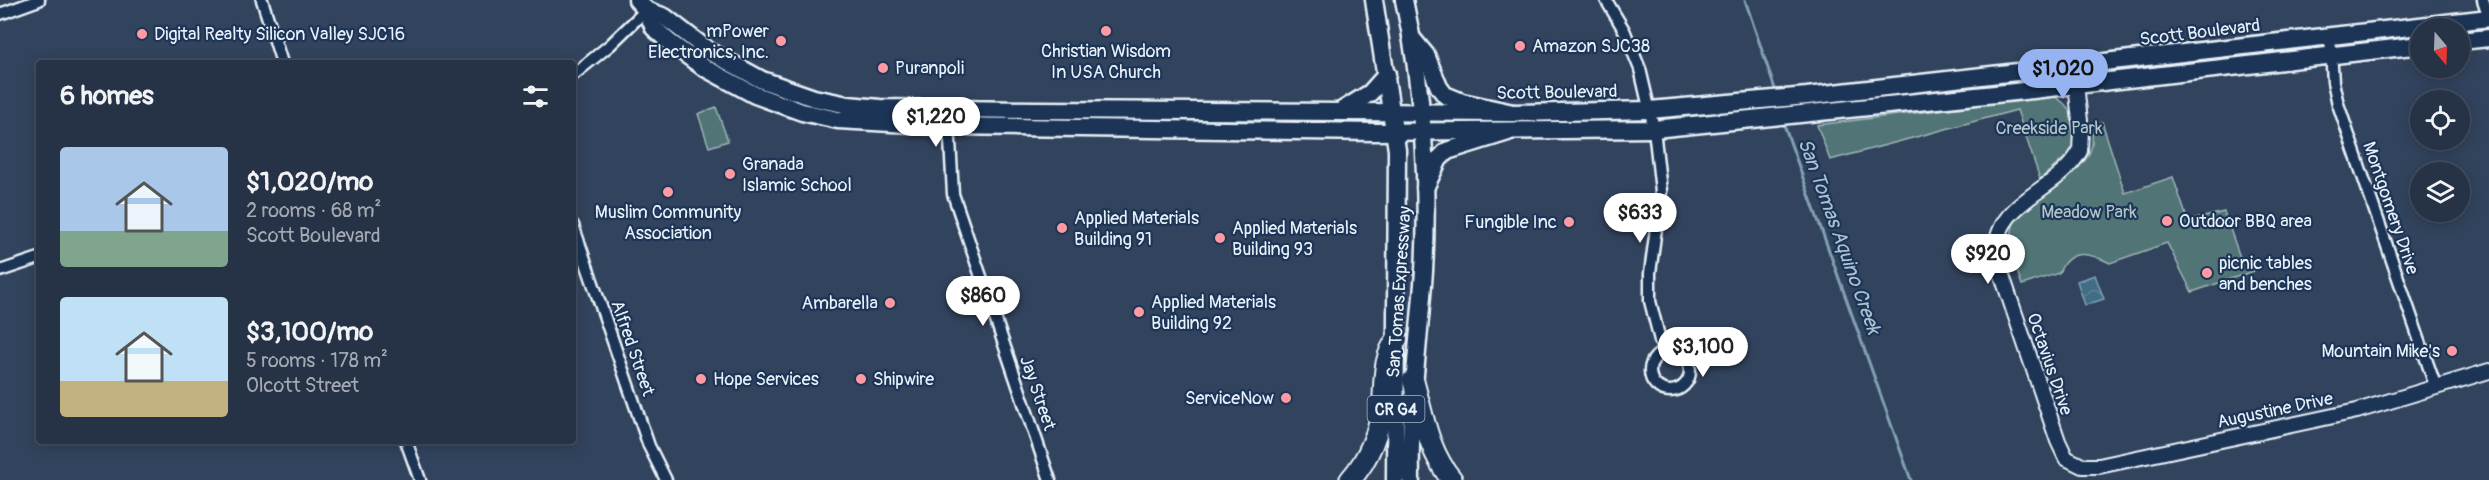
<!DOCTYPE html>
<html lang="en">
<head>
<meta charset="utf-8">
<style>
  body { margin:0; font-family:Pangolin,sans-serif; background:#323e51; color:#f1f3f6; height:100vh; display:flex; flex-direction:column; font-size:22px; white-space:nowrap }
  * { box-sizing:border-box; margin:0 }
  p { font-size:20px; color:#a4aab3 }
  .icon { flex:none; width:33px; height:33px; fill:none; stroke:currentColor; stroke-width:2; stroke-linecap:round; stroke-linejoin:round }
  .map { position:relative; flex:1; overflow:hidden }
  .side { position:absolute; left:36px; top:60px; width:540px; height:384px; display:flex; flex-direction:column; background:#263246; border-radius:6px; box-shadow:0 3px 15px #0003,0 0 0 2px #424d5f }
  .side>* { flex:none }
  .needle { width:39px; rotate:161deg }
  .buttons { position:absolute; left:2410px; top:18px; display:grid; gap:12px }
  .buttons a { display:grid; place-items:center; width:60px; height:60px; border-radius:50%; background:#263246; box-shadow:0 3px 15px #0003,0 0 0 2px #424d5f; font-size:30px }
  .price { position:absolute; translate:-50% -51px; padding:0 14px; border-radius:21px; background:#fff; color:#222; font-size:20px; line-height:39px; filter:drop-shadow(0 2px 3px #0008) }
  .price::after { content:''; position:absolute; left:50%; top:36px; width:18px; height:14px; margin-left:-9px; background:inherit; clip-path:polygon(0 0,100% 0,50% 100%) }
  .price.active { background:#95b2f1; color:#111 }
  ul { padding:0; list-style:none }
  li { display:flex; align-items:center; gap:18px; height:150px; padding:0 24px }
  li span { display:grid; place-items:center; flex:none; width:168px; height:120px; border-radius:6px; color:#555 }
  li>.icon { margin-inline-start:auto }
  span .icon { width:72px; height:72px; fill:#fffc; stroke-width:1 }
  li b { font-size:26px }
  h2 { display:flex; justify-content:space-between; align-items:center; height:72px; padding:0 24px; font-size:26px }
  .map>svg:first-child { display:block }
  .park { fill:#517576; stroke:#9cb3b7; stroke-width:1.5 }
  .water { fill:url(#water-waves); stroke:#83a1b3; stroke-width:1.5 }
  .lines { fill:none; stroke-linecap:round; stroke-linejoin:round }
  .stream { stroke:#83a1b3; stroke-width:3 }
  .minor-casing { stroke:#e8f1f8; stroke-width:15 }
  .tertiary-casing { stroke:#e8f1f8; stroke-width:18 }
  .primary-casing { stroke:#e8f1f8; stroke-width:21 }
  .trunk-casing { stroke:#e8f1f8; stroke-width:21 }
  .motorway-casing { stroke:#e8f1f8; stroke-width:24 }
  .minor { stroke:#1d3557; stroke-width:10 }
  .tertiary { stroke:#1d3557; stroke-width:14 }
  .primary { stroke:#1d3557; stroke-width:16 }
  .trunk { stroke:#1d3557; stroke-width:16 }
  .motorway { stroke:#1d3557; stroke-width:20 }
  .poi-dot { fill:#ff9aa2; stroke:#1d3557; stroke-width:2 }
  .labels { text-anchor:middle; stroke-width:4.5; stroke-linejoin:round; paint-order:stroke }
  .shield { fill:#1d3557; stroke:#abb9c8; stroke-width:1.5 }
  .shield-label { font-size:16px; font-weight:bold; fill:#e8f1f8 }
  .poi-label { font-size:18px; fill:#e8f1f8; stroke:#1d3557; text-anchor:start }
  .street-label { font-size:18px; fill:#e8f1f8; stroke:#1d3557 }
  .park-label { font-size:18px; fill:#b3c6ca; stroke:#1d3557 }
  .water-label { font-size:20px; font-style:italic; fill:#adc2d0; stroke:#1d3557 }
</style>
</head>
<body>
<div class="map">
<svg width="2489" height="480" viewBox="0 0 2489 480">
  <defs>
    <pattern id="water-waves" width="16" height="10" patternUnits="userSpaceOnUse" patternTransform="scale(1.5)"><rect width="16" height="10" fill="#406c85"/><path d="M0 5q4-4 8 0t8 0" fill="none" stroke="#5c8197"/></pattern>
  </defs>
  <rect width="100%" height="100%" fill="#32435d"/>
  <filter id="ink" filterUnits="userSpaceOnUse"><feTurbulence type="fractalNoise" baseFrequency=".0167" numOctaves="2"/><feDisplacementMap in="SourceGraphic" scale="12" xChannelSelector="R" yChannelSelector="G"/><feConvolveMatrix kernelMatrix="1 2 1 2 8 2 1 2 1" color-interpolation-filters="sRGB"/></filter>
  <g filter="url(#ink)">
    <g class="park">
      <path d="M 2053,96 C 2074,106 2073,121 2076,142 L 2068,155 L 2040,179 L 2017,110 L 1830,160 L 1817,125 Z"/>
      <path d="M 716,107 L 728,141 L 709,147 L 698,114 Z"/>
      <path d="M 2102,122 L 2125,193 L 2173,177 L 2188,221 L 2224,212 L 2242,263 L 2250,262 L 2254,271 L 2192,292 L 2167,243 L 2110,263 C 2090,253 2069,247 2059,273 L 2022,285 C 2014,263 2006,243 2015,220 L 2082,164 C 2093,152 2093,142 2092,126 Z"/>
    </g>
    <path class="water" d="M 2095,275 L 2104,299 L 2085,305 L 2077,281 Z"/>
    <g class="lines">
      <g class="stream">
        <path d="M 1745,0 L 1776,92"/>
        <path d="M 1783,122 L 1911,480"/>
      </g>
      <g class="minor-casing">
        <g id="minor">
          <path d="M 262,0 L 282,63"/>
          <path d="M 1606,0 L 1624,30 L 1640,69 L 1654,129 L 1661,191 L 1650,273 L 1650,301 L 1663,352"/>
          <path d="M 2483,0 L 2489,17"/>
          <path d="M 0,14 L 39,0"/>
          <path d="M 2330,36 L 2333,82 L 2338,104 L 2436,388"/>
          <path d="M 573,75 L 610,45 L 646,10"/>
          <path d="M 944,123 L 950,140 L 953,194 L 1050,480"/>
          <path d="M 573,225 L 649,446 L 666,480"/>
          <path d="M 0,271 L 39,258"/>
          <circle cx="1670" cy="371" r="20"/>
          <path d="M 406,441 L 420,480"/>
        </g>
      </g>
      <g class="tertiary-casing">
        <path id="tertiary" d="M 2074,66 L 2081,130 L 2080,151 C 2057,193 1992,200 1996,258 L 2058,441 L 2066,458 L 2082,466 L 2099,466 L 2357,411 L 2489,371"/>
      </g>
      <g class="primary-casing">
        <g id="primary">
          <path d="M 637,0 L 646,10 L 654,28 L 669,42 L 703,67 L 755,95 L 802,112 L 838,120 L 945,126 L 1376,132 L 1654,129 L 2015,92 L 2421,45"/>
          <path d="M 646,10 L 665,17 L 709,51 L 762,80 L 814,98 L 848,105 L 880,108 L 1034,110 L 1513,113 L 1650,110 L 1807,96 L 2489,18"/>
          <path d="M 2460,41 L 2489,38"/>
        </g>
      </g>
      <g class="trunk-casing">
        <g id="trunk">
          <path d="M 1374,0 L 1397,150 L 1395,480"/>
          <path d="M 1404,0 C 1423,86 1429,184 1424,271 C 1419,341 1409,410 1411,480"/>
          <path d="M 1411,37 L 1426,55 L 1439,87 L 1445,95 L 1462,102 L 1513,113"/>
          <path d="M 1341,111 L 1370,93 L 1387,74"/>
          <path d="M 1425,188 L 1439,159 L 1447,151 L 1508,132"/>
        </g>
      </g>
      <g class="motorway-casing">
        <g id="motorway">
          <path d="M 1413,380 C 1423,415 1428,451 1452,480"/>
          <path d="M 1350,480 C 1369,459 1380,430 1383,402 C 1385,379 1383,358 1397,339"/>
        </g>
      </g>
      <use href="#minor" class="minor"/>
      <use href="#tertiary" class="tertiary"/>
      <use href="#primary" class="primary"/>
      <use href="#trunk" class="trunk"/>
      <use href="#motorway" class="motorway"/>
    </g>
  </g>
  <g class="poi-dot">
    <circle cx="1106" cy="31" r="6"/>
    <circle cx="142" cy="34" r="6"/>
    <circle cx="781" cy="41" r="6"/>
    <circle cx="1520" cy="46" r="6"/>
    <circle cx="883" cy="68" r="6"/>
    <circle cx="730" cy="174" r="6"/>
    <circle cx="668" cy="192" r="6"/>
    <circle cx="2167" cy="221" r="6"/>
    <circle cx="1569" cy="222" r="6"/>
    <circle cx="1062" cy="228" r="6"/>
    <circle cx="1220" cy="238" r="6"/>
    <circle cx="2207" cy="273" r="6"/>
    <circle cx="890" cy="303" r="6"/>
    <circle cx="1139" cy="312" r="6"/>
    <circle cx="2452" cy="351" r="6"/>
    <circle cx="701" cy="379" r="6"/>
    <circle cx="861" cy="379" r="6"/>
    <circle cx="1286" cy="398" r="6"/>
  </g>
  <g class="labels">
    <rect class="shield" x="1367.5" y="396" width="57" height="26" rx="4.5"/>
    <g class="shield-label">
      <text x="1396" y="415">CR G4</text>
    </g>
    <g class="poi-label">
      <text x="769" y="37" text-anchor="end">mPower<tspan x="769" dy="21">Electronics, Inc.</tspan></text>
      <text x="154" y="40">Digital Realty Silicon Valley SJC16</text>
      <text x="1532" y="52">Amazon SJC38</text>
      <text x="1106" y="57" text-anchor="middle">Christian Wisdom<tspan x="1106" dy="21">In USA Church</tspan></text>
      <text x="895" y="74">Puranpoli</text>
      <text x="742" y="170">Granada<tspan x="742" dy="21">Islamic School</tspan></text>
      <text x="668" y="218" text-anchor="middle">Muslim Community<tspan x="668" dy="21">Association</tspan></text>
      <text x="1074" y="224">Applied Materials<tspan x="1074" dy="21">Building 91</tspan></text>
      <text x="2179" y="227">Outdoor BBQ area</text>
      <text x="1557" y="228" text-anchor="end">Fungible Inc</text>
      <text x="1232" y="234">Applied Materials<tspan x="1232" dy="21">Building 93</tspan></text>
      <text x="2219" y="269">picnic tables<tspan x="2219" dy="21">and benches</tspan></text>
      <text x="1151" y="308">Applied Materials<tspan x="1151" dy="21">Building 92</tspan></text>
      <text x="878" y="309" text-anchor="end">Ambarella</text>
      <text x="2440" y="357" text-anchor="end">Mountain Mike's</text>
      <text x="713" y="385">Hope Services</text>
      <text x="873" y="385">Shipwire</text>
      <text x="1274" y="404" text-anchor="end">ServiceNow</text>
    </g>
    <g class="street-label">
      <text transform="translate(2200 32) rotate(-7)" y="6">Scott Boulevard</text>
      <text transform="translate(1557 92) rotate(-1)" y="6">Scott Boulevard</text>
      <text transform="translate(2391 208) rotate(71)" y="6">Montgomery Drive</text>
      <text transform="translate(1399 292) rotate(-86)" y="6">San Tomas Expressway</text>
      <text transform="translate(633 348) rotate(71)" y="6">Alfred Street</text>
      <text transform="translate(2050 364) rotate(71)" y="6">Octavius Drive</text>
      <text transform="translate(1038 393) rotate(71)" y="6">Jay Street</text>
      <text transform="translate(2275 410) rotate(-12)" y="6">Augustine Drive</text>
    </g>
    <g class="park-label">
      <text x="2049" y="134">Creekside Park</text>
      <text x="2089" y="218">Meadow Park</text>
    </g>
    <g class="water-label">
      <text transform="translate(1840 236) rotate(70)" y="7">San Tomas Aquino Creek</text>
    </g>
  </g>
</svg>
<div class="buttons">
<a><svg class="needle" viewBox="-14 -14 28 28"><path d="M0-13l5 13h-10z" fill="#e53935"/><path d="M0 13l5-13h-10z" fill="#a4aab3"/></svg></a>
<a><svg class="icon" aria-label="locate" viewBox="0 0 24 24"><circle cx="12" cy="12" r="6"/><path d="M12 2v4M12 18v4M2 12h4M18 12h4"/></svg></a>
<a><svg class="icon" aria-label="layers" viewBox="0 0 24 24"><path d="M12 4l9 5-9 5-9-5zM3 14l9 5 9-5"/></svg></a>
</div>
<b class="price active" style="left:2063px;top:100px">$1,020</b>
<b class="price" style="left:936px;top:148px">$1,220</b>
<b class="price" style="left:1640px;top:244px">$633</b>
<b class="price" style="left:1988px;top:285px">$920</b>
<b class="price" style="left:983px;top:327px">$860</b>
<b class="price" style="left:1703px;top:378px">$3,100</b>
<section class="side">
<h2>6 homes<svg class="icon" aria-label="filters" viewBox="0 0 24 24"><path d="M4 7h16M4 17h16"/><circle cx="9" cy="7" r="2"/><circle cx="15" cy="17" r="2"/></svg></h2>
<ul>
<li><span style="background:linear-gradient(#a9c7e8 70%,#7fa58c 0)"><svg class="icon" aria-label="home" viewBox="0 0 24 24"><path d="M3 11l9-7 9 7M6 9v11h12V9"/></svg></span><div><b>$1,020/mo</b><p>2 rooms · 68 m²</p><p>Scott Boulevard</p></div></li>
<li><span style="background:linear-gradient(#bfe0f5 70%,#c2b280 0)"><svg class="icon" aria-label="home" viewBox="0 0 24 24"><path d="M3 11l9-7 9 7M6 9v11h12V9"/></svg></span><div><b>$3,100/mo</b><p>5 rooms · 178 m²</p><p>Olcott Street</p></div></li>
</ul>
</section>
</div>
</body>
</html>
